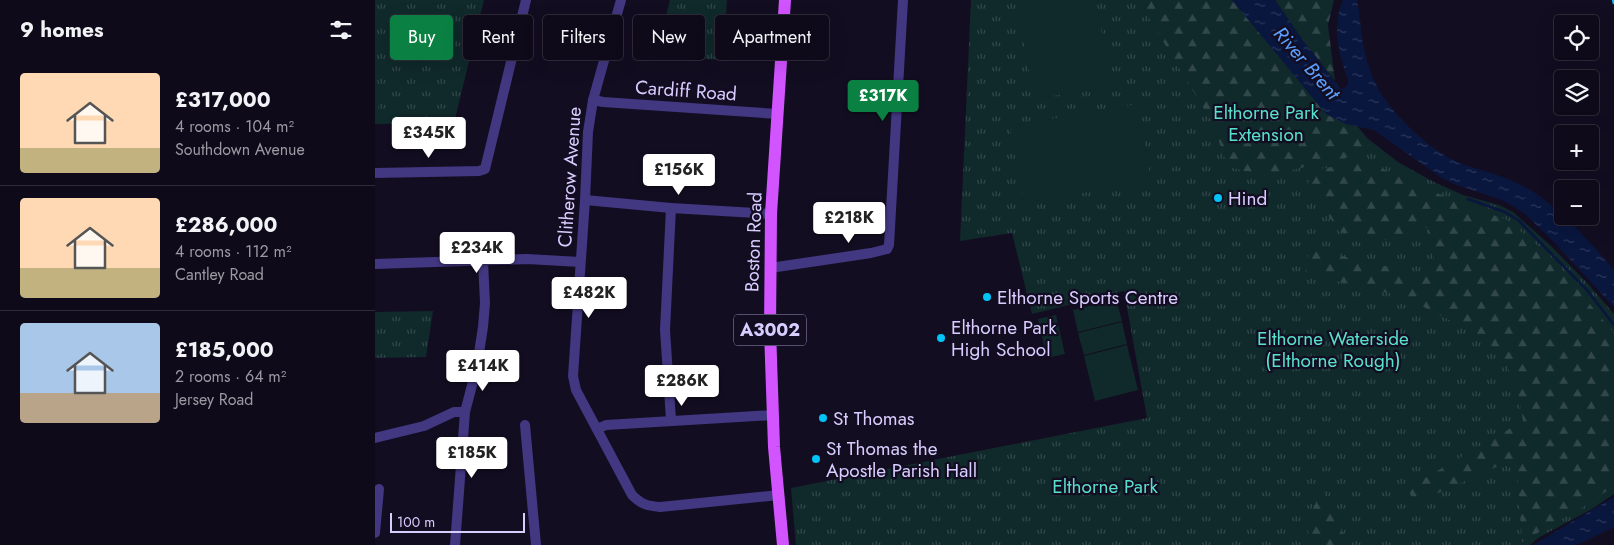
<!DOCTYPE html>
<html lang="en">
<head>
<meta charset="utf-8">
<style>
  body { margin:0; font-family:Jost,sans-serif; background:#171322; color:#f1f3f6; height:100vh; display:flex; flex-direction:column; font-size:19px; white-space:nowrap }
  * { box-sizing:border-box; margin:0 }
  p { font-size:16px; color:#9b9aa2 }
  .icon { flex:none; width:28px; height:28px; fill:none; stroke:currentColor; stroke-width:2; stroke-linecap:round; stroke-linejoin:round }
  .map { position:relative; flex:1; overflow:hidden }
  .drawer { display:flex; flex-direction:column; background:#0e0a19; width:375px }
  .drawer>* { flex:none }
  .banner { position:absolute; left:15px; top:15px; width:475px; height:45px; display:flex; gap:10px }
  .fabs { position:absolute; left:1179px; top:15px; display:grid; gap:10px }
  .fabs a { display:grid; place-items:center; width:45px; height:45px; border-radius:5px; background:#0e0a19; box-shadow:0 5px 20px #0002,0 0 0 1px #2e2b38; font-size:25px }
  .scale { position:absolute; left:15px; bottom:12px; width:135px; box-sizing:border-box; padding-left:5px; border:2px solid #d8cdff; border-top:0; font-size:14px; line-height:18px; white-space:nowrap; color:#d8cdff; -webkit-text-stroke:4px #130d21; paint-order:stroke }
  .price { position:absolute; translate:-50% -42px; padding:0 11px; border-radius:5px; background:#fff; color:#222; font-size:16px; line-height:32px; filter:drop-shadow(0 1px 2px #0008) }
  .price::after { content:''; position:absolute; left:50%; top:30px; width:15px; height:11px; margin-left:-8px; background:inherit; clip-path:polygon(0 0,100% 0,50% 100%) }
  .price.current { background:#0b8043; color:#fff }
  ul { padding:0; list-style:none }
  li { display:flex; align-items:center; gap:15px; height:125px; padding:0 20px }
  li+li { border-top:1px solid #2e2b38 }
  li span { display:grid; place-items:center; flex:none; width:140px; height:100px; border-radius:5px; color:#555 }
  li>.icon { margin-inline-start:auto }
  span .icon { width:60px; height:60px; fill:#fffc; stroke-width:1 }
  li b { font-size:21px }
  h2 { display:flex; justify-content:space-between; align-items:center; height:60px; padding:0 20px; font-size:21px }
  .chip { padding:0 18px; border-radius:5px; background:#0e0a19; box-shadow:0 5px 20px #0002,0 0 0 1px #2e2b38; font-size:18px; line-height:45px }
  .chip.current { background:#0b8043; color:#fff }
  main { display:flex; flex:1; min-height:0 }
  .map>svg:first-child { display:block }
  .grass { fill:url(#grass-tufts) }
  .forest { fill:url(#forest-firs) }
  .garden { fill:#10292b }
  .water { fill:url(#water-ripples) }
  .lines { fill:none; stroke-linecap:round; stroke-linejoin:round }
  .stream { stroke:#09163e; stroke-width:2.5 }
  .minor { stroke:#423781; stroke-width:10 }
  .major { stroke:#d254ff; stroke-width:12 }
  .rail { stroke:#00c3f8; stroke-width:2.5; stroke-dasharray:8 6; stroke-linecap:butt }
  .poi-dot { fill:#00c3f8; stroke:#130d21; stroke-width:2 }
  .labels { text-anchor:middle; stroke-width:4.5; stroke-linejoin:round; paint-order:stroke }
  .shield { fill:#130d21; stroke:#9d93bc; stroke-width:1 }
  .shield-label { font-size:18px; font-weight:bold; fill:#d8cdff }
  .street-label { font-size:19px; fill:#d8cdff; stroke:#130d21 }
  .park-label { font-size:19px; fill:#58e0cd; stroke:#130d21 }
  .poi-label { font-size:19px; fill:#d8cdff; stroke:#130d21; text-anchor:start }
  .water-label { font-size:20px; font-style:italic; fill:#5ba0ff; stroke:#130d21 }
</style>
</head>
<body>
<main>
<section class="drawer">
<h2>9 homes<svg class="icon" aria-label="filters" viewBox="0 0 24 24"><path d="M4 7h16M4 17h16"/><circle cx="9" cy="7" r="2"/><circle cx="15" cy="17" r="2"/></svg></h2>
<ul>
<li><span style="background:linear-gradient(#ffd9b3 75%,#c2b280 0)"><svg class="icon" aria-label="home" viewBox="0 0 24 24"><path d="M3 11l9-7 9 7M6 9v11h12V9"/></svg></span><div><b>£317,000</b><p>4 rooms · 104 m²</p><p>Southdown Avenue</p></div></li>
<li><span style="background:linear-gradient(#ffd9b3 70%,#c2b280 0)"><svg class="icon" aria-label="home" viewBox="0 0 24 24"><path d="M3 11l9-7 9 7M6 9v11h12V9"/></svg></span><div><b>£286,000</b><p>4 rooms · 112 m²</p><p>Cantley Road</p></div></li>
<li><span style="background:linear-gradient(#a9c7e8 70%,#b9a48a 0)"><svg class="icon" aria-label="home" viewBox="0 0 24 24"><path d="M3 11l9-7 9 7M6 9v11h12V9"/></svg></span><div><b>£185,000</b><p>2 rooms · 64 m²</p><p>Jersey Road</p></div></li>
</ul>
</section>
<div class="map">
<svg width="1239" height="545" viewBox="0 0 1239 545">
  <defs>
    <pattern id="grass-tufts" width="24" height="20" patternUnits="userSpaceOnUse" patternTransform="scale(1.25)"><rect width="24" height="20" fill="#10292b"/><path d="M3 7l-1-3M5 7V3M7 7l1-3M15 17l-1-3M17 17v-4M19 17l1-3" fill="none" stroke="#32474b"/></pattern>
    <pattern id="forest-firs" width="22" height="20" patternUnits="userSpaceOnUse" patternTransform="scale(1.25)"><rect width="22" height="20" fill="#10292b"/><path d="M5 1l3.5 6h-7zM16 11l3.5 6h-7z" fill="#32474b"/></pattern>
    <pattern id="water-ripples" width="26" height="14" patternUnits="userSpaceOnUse" patternTransform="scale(1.25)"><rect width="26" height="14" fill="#09163e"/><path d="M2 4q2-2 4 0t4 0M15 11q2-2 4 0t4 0" fill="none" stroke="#2c375b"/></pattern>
  </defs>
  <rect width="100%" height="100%" fill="#130d21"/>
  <g class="grass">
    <path d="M 0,0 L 109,0 L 79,123 L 0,124 Z"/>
    <path d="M 295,0 L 352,0 L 348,60 L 281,56 Z"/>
    <path d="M 596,0 L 880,0 L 992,138 L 1023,162 L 1059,182 L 1088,195 L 1124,205 L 1138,212 L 1177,247 L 1214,285 L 1239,314 L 1239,494 L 1217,509 L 1163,538 L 1155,545 L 421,545 L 416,488 L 772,418 L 749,291 L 657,314 L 637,233 L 585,241 Z"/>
    <path d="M 58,311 L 51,357 L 0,358 L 0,312 Z"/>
  </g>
  <g class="forest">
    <path d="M 763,0 L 857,0 L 951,114 L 971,124 L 980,126 L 996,152 L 890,176 L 853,167 L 837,122 Z"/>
    <path d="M 900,0 L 959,0 L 953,25 L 960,81 L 927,39 Z"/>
    <path d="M 992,162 L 1080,201 L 1132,220 L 1177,258 L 1237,331 L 1239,335 L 1239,486 L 1208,507 L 1147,542 L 1141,458 L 1039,504 L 1033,488 L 1148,421 L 1144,397 L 1133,367 L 1110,338 L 1027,296 L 930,274 L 934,248 L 1059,278 L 1059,248 L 1052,227 L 1024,242 L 964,232 L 933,183 L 937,170 Z"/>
    <path d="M 946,488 L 974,545 L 937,545 L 932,528 Z"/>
  </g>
  <g class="garden">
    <path d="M 642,0 L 721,0 L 736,86 L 659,99 Z"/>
    <path d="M 0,72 L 2,72 L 4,123 L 0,123 Z"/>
    <path d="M 763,104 L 776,181 L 649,203 L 635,126 Z"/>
    <path d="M 741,299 L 747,321 L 703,332 L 698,310 Z"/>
    <path d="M 681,315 L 690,354 L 672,358 L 663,319 Z"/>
    <path d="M 747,322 L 752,344 L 709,355 L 703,333 Z"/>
    <path d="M 752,345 L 763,390 L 720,401 L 709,356 Z"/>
  </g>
  <g class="water">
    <path d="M 857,0 L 900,0 L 927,39 L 965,88 L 968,89 L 973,85 L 973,80 C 964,54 956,26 968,0 L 982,0 C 984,10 985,20 986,30 C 989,51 993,70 1003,88 C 1016,114 1059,154 1087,164 C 1111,172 1135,177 1157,191 C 1189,212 1214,241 1239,270 L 1239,307 L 1179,242 L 1150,214 L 1139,207 L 1127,200 L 1082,185 L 1068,179 L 999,130 L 971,124 L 951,114 Z"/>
    <path d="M 1239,497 L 1239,527 L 1202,545 L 1158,545 Z"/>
  </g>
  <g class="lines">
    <path class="stream" d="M 1093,199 L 1130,212 L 1143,220 L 1212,290 L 1239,325"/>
    <g class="minor">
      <path d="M 246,0 L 218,100 L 213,132 L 210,200 L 198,376 L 201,390 L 257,495 C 266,504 272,506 285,507 L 404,495"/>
      <path d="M 218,100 L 228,102 L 402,114"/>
      <path d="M 0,173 L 104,171 L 110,169 L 151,0"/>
      <path d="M 210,200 L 296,208 L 396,214"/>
      <path d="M 512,249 L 514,245 L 528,0"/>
      <path d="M 0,264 L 152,259 L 205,262"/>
      <path d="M 395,268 L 496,253 L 512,249"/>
      <path d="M 296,420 L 290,330 L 296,208"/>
      <path d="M 150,425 L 161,545"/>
      <path d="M 222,429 L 231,425 L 398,415"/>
      <path d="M 0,438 L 49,426 L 79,412 L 90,412 L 102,366 L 108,327 L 110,303 L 108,261"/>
      <path d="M 0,533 L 4,489"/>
      <path d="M 80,545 L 90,412"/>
    </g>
    <path class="major" d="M 408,545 L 399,447 L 395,330 L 396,214 L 410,0"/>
    <path class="rail" d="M 1238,0 L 1239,4"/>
  </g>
  <g class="poi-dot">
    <circle cx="843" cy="198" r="5"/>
    <circle cx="612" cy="297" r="5"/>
    <circle cx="566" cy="338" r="5"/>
    <circle cx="448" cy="418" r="5"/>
    <circle cx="441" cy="459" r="5"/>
  </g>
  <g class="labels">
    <rect class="shield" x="359" y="314.5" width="72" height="31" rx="4"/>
    <g class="shield-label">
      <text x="395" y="336">A3002</text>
    </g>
    <g class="street-label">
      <text transform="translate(311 90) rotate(4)" y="7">Cardiff Road</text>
      <text transform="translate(194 177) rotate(-86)" y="7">Clitherow Avenue</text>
      <text transform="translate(378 242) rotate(-88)" y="7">Boston Road</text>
    </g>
    <g class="park-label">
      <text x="891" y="119">Elthorne Park<tspan x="891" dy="22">Extension</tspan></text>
      <text x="958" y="345">Elthorne Waterside<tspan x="958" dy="22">(Elthorne Rough)</tspan></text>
      <text x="730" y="493">Elthorne Park</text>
    </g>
    <g class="poi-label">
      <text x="853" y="205">Hind</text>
      <text x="622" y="304">Elthorne Sports Centre</text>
      <text x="576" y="334">Elthorne Park<tspan x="576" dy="22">High School</tspan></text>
      <text x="458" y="425">St Thomas</text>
      <text x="451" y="455">St Thomas the<tspan x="451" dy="22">Apostle Parish Hall</tspan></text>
    </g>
    <g class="water-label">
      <text transform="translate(932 63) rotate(49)" y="7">River Brent</text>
    </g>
  </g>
</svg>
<div class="fabs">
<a><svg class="icon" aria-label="locate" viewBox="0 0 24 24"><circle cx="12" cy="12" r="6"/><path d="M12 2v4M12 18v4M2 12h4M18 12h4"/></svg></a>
<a><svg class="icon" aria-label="layers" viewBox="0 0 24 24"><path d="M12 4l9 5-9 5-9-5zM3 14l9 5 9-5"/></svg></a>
<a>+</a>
<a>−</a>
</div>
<div class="scale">100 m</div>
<b class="price current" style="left:508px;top:122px">£317K</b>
<b class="price" style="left:54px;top:159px">£345K</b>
<b class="price" style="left:304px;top:196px">£156K</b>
<b class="price" style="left:474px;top:244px">£218K</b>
<b class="price" style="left:102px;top:274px">£234K</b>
<b class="price" style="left:214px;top:319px">£482K</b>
<b class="price" style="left:108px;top:392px">£414K</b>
<b class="price" style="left:307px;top:407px">£286K</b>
<b class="price" style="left:97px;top:479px">£185K</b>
<div class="banner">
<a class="chip current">Buy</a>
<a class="chip">Rent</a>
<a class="chip">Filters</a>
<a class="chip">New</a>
<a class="chip">Apartment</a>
</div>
</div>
</main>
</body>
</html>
